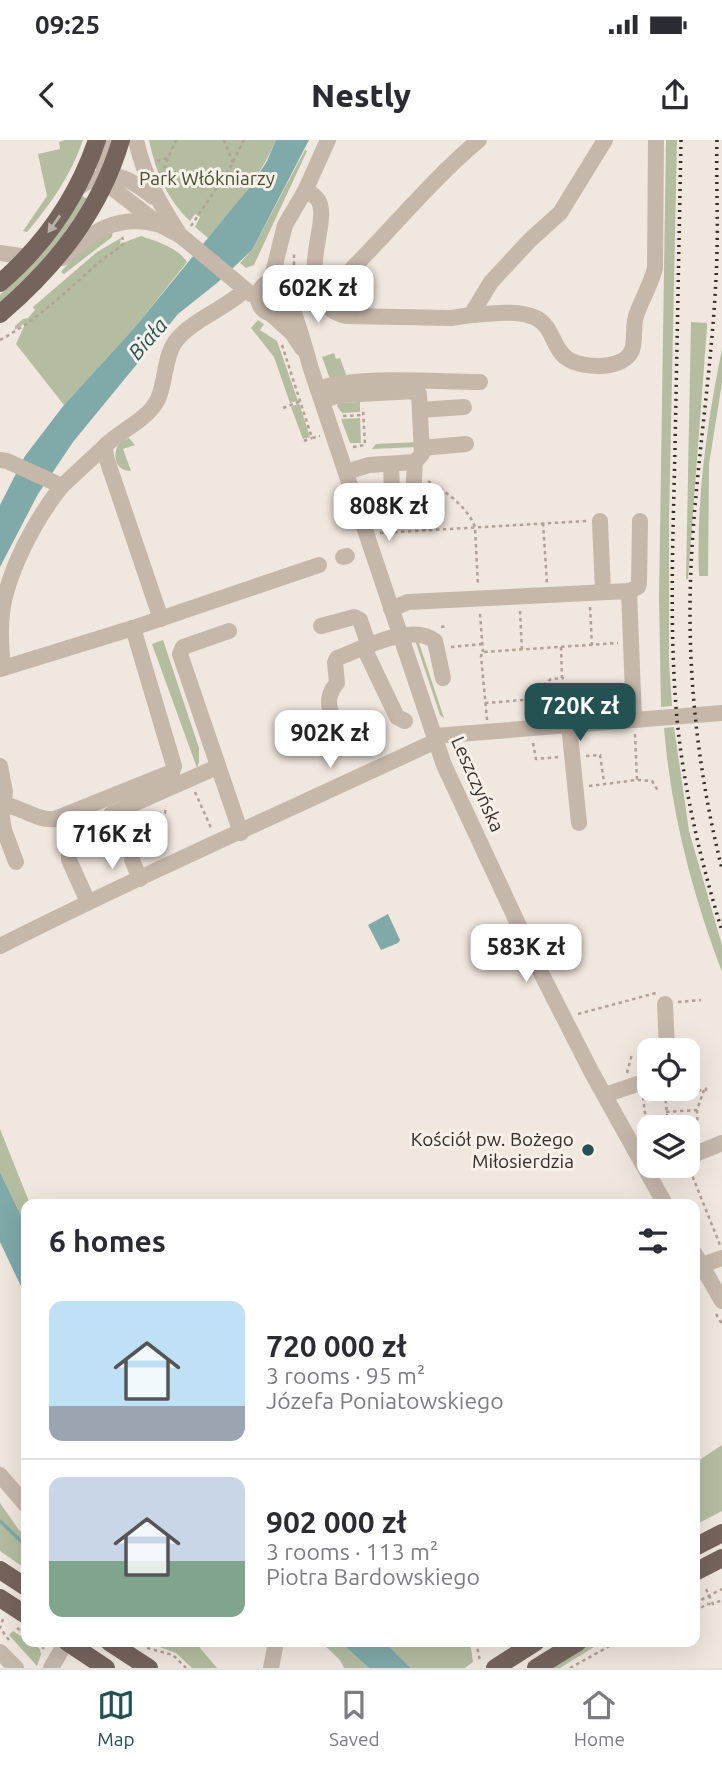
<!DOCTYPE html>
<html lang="en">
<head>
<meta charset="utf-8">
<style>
  body { margin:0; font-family:Ubuntu,sans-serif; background:#f2f2f3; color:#2b2b33; height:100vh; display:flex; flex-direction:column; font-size:26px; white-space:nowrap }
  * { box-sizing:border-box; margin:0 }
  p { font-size:23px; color:#7c7c81 }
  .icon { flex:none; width:38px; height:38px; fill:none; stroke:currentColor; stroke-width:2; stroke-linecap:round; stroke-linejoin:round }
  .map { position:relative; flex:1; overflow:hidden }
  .details { position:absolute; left:21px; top:1059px; width:679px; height:448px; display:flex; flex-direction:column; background:#fff; border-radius:14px; box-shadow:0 7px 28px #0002 }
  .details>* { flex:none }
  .tools { position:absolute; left:637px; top:898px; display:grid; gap:14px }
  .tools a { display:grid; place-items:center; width:63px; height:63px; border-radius:14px; background:#fff; box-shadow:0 7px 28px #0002; font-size:35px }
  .price { position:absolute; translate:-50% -60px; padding:0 16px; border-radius:14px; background:#fff; color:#222; font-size:23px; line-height:46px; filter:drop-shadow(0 2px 4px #0008) }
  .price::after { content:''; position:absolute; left:50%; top:42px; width:21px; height:16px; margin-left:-10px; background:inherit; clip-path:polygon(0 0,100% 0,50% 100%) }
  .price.active { background:#245152; color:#fff }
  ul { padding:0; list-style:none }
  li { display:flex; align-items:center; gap:21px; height:175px; padding:0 28px }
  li+li { border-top:2px solid #e1e1e2 }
  li span { display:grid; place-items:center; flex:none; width:196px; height:140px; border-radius:14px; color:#555 }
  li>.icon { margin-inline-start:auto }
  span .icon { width:84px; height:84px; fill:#fffc; stroke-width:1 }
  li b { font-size:30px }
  h2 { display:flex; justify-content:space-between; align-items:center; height:84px; padding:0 28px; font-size:30px }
  .status { display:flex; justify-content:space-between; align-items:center; height:49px; padding:0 35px; background:#fff; direction:ltr }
  .status svg { height:19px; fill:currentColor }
  header { display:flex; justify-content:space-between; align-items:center; height:91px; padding:0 28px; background:#fff; font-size:32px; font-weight:800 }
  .tabs { display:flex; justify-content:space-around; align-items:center; height:98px; border-top:2px solid #e1e1e2; background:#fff; font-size:19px; color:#7c7c81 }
  .tabs a { display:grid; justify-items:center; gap:4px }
  .tabs .active { color:#245152 }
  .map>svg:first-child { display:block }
  .green { fill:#b4bda0 }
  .water { fill:#80a9a9 }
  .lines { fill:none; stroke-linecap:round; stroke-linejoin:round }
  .stream { stroke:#80a9a9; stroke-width:3.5 }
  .path { stroke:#b2a196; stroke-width:2.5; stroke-dasharray:3.5 3.5; stroke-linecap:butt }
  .minor { stroke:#c6b7ab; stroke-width:16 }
  .major { stroke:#75645c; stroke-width:18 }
  .rail { stroke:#352d2a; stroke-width:3.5; stroke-dasharray:2 5; stroke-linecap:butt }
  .oneway { fill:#bdb2aa }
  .poi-dot { fill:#245152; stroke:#f8f1ea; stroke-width:2.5 }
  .labels { text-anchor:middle; stroke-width:6; stroke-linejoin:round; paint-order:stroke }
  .park-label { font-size:19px; fill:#465130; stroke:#f8f1ea }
  .street-label { font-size:19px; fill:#352d2a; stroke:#f8f1ea }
  .poi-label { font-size:19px; fill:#352d2a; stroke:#f8f1ea; text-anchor:end }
  .water-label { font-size:21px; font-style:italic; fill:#245152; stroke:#f8f1ea }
</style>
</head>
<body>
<div class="status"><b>09:25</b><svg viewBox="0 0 49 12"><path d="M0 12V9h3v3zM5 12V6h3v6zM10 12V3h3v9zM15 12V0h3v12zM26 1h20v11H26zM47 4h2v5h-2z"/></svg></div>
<header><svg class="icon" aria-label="back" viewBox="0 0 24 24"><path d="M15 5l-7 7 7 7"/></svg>Nestly<svg class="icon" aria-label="share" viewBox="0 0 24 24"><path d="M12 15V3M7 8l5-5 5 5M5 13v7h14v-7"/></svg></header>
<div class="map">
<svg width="722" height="1528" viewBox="0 0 722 1528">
  <rect width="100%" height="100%" fill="#f0e7de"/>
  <g class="green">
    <path d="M 65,0 L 83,0 C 71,35 51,64 27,92 L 23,91 L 47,56 L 38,14 L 60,9 L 59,2 Z"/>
    <path d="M 149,0 L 276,0 C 260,38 234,67 208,98 L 195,87 L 200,77 L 195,74 L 190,81 C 166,58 156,32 149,0 Z"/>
    <path d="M 666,0 L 677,0 L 669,380 L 669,522 L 672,566 L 661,567 L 659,459 Z"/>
    <path d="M 305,10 L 307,11 L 254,125 L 246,128 L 240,123 L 252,110 Z"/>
    <path d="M 82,56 L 88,59 C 62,99 35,132 0,164 L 0,155 L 45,110 Z"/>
    <path d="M 113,89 L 112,97 L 64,134 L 61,132 L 79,111 Z"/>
    <path d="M 141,96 C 158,102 177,107 187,122 L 135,187 L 64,265 L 16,204 L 26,182 L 15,190 L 15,186 L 23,179 L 28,178 L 35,170 L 33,167 L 97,112 L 121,98 L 120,104 Z"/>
    <path d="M 258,180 L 264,184 L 260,190 L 277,201 L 298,261 L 290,263 L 274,217 L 251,188 Z"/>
    <path d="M 691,182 L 707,183 L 707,187 L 688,439 L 686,439 Z"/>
    <path d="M 722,209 L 722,243 L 709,324 L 708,436 L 699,436 C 696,360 707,283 722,209 Z"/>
    <path d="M 334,213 L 336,219 L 340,218 L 347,237 L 330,239 L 322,217 Z"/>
    <path d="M 360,262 L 360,272 L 342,273 L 337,266 L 338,263 Z"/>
    <path d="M 299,263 L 310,297 L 303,299 L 291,267 Z"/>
    <path d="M 360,278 L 361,303 L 350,303 L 341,279 Z"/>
    <path d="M 129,298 L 135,305 L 123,309 L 131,331 C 115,331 112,315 119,303 Z"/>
    <path d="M 417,302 L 417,307 L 372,309 L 376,304 Z"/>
    <path d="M 417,497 L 444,578 L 440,575 L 415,500 Z"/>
    <path d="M 163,500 L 199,608 L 199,622 L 197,628 L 152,504 Z"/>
    <path d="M 674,587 L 689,691 L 722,805 L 722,832 C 692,753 671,673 664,588 Z"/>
    <path d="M 0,989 L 30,1064 L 26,1064 L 26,1086 L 0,1032 Z"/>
    <path d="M 722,1305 L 722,1371 L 695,1385 L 695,1323 Z"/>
    <path d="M 0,1363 L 19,1390 L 26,1396 L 26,1429 L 0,1411 Z"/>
    <path d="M 13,1491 L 40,1509 L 41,1514 L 37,1526 L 9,1495 Z"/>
    <path d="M 146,1502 L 195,1502 L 217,1528 L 192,1528 L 176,1513 Z"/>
    <path d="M 321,1502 L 340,1502 L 369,1528 L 344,1528 L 340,1520 Z"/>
    <path d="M 385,1502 L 470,1502 L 473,1522 L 465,1528 L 411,1528 Z"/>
    <path d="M 592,1502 L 602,1502 L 560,1528 L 550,1528 Z"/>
  </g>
  <g class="water">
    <path d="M 276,0 L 309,0 L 252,110 L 217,143 L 178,174 L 73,302 L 38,354 L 0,427 L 0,365 L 25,316 L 64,265 L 135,187 L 253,43 L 267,21 Z"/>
    <path d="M 388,774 L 400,800 L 398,803 L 381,810 L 368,785 Z"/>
    <path d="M 0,1032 L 26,1086 L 26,1157 L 0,1102 Z"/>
    <path d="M 340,1502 L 385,1502 L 411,1528 L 369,1528 Z"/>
  </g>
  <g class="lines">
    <path class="stream" d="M 0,1381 L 26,1406"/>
    <g class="path">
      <path d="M 224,0 L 233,23"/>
      <path d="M 157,21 L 168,18 L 176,0"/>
      <path d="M 162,35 L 168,18"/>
      <path d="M 191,86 L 230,28 L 244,0"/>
      <path d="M 294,132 L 294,111"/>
      <path d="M 0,200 C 37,180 67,151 98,123 C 106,116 116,111 124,103 L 122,97"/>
      <path d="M 282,205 L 312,298 L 320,296"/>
      <path d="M 283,268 L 301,261"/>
      <path d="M 343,276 L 364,275"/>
      <path d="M 304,301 L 312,298"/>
      <path d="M 353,307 L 365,305 L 363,268"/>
      <path d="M 428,341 C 446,352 467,366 475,387 L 478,446"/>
      <path d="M 424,365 L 426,390"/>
      <path d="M 543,383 L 547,443"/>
      <path d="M 380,393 L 587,381"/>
      <path d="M 590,467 L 592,505"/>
      <path d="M 520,471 L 522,510"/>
      <path d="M 480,474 L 483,512"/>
      <path d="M 441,487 L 448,486"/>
      <path d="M 451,507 L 482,504"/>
      <path d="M 561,507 L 562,538"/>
      <path d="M 485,563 L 524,560 L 551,539 L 564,538"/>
      <path d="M 487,580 L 481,516 L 483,512 L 618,503"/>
      <path d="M 635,594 L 637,640"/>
      <path d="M 533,603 L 536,619 L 559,617"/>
      <path d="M 586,616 L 600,615 L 604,642"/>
      <path d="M 589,646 L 637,640 L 652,641 L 658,651"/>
      <path d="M 195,652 L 212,690"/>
      <path d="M 133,688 L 165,673 L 166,666"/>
      <path d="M 678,862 L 701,860"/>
      <path d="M 578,874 L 656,853"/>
      <path d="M 627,933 L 632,914"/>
      <path d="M 656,953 L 706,950 L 706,947"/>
      <path d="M 665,953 L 668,987"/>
      <path d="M 643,957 L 645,973 L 654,987"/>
      <path d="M 697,970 L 698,997"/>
      <path d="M 666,972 L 697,970 L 704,950"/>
      <path d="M 690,1030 L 720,1105"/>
      <path d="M 716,1174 L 722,1184"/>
      <path d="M 706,1449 L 713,1464 L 722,1460"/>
      <path d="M 695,1463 L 722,1449"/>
      <path d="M 695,1471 L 707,1464 L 713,1464"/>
      <path d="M 3,1479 L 0,1488 L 9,1500"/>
      <path d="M 17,1488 L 26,1494"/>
      <path d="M 38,1502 L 44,1509"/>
      <path d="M 476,1502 L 480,1521"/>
      <path d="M 147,1508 L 173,1515 L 186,1528"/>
      <path d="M 570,1528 L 617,1502"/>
    </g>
    <g class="minor">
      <path d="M 104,0 L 104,29 L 111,47 L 160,85 L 181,96 L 251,154"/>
      <path d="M 136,0 C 144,37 160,64 180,95"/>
      <path d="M 76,49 C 107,27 127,35 153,57"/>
      <path d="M 305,51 C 310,53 315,55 318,60 C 330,79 303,124 321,157 C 328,169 334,173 346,176 L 451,178 L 471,175 L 491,142 L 530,100 L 560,73 L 605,0"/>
      <path d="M 0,113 L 28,117"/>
      <path d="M 62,118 C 93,92 115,74 157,84"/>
      <path d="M 271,141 L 285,85 L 305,51 L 328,0"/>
      <path d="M 322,158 C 377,108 422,48 479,0"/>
      <path d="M 292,161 C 283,185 252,173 259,152 C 261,147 265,143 271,141 C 278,139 286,142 290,149 C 294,156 293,167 295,176 C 301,193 306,211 311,229 L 444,625 L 539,829 L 592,933 L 665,1064"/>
      <path d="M 271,174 L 292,193 L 302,208"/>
      <path d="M 471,175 C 492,174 516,169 536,178 C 554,187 552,209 568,219 C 584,229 624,230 632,210 C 636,198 632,185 637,173 C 643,157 651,144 655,128 L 656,0"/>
      <path d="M 318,249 C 359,235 435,242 480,242"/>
      <path d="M 322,260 L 340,255 L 416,251 L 419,254 L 422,314 L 415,322 L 369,325 L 346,332"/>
      <path d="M 420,270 L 464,267"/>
      <path d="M 422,308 L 466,304"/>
      <path d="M 0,320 L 7,321 L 62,346 L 105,306"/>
      <path d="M 391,324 L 392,356 L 413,357 L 415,322"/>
      <path d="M 600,381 L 603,452"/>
      <path d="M 343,417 L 347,416"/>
      <path d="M 629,451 L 634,580"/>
      <path d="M 391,469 L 408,462 L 629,451 L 638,447 L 639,443 L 640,381"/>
      <path d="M 161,479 L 106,317 L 105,306 C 122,289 147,281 158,259 C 166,241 164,218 175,202 C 191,180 225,169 245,150"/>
      <path d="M 321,486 L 354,477 L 360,480 L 369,506"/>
      <path d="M 229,491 L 183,507 L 180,514 L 241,693"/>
      <path d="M 364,508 L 397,577 L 405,581"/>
      <path d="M 3,528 C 1,510 0,491 2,473 C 7,432 36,378 62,346"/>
      <path d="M 0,529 L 133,488 L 319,425"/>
      <path d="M 569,585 L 579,683"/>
      <path d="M 340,592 C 331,574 322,560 337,543 L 335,523 L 337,518 C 362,509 412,482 435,501 L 443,538"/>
      <path d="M 434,596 L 722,573"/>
      <path d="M 0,626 L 5,652 L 2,677 L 4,690 L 16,722"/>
      <path d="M 0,664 C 20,665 34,681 55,679 L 172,632 L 174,626 L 133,488"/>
      <path d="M 123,701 L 111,674 L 217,627"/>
      <path d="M 76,705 L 69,713 L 69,720 L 88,762"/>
      <path d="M 132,720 L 140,739"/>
      <path d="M 0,806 C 143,734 290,669 436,601"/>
      <path d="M 665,864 L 667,910"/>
      <path d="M 605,955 L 649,940"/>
      <path d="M 688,1017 L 722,1003"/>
      <path d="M 648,1033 L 666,1026"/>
      <path d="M 695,1114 L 722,1161"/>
      <path d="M 701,1125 L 722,1118"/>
      <path d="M 0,1335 L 26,1365"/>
      <path d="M 0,1512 L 16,1528"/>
      <path d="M 51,1528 L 66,1502"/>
      <path d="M 271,1528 L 276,1502"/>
    </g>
    <g class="major">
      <path d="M 0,143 C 44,105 78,56 97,0"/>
      <path d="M 0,174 C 56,126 100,71 121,0"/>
      <path d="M 695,1407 L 722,1393"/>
      <path d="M 0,1430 L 26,1447"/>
      <path d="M 695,1432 L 722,1418"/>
      <path d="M 0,1458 L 26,1475"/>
      <path d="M 67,1502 L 106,1528"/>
      <path d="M 109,1502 L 149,1528"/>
      <path d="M 495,1528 L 536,1502"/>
      <path d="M 536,1528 L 578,1502"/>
    </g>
    <g class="rail">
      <path d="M 681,0 C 679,103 677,205 675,308 C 673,398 669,489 677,579 C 684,651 701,722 722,791"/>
      <path d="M 717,0 C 716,37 718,74 717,112 C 714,232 690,351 690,472 C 690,559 701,645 722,729"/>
    </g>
  </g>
  <defs><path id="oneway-solid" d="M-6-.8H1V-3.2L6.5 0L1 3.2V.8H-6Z" transform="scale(1.75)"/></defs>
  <use class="oneway" href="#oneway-solid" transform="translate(54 84) rotate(125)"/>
  <circle class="poi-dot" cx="588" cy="1010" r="7"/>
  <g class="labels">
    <g class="park-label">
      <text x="207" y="45">Park Włókniarzy</text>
    </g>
    <g class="street-label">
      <text transform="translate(478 644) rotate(66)" y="7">Leszczyńska</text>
    </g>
    <g class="poi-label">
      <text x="574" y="1006">Kościół pw. Bożego<tspan x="574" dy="22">Miłosierdzia</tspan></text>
    </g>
    <g class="water-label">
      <text transform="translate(148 199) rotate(-49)" y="7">Biała</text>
    </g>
  </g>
</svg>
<div class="tools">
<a><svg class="icon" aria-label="locate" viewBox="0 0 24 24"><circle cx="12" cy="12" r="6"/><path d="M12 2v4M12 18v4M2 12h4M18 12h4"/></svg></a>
<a><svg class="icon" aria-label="layers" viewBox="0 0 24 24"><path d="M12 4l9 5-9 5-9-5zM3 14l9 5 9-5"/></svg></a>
</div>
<b class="price" style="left:318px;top:185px">602K zł</b>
<b class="price" style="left:389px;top:403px">808K zł</b>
<b class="price active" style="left:580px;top:603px">720K zł</b>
<b class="price" style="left:330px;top:630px">902K zł</b>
<b class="price" style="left:112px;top:731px">716K zł</b>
<b class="price" style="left:526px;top:844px">583K zł</b>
<section class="details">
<h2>6 homes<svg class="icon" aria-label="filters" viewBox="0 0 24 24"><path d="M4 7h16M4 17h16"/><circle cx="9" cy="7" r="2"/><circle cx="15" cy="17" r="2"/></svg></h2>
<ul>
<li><span style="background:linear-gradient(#bfe0f5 75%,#9aa5b1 0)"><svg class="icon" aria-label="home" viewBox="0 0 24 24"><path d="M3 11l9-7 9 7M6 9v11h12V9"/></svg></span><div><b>720 000 zł</b><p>3 rooms · 95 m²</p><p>Józefa Poniatowskiego</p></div></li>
<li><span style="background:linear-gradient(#c9d6e8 60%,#7fa58c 0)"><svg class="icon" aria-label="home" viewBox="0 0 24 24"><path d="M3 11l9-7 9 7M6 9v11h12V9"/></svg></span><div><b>902 000 zł</b><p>3 rooms · 113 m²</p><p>Piotra Bardowskiego</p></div></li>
</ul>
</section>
</div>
<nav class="tabs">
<a class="active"><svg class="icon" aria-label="map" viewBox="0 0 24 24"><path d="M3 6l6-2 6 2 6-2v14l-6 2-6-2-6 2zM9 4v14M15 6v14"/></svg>Map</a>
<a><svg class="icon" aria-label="saved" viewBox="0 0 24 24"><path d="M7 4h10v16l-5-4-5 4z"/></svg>Saved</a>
<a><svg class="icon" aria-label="home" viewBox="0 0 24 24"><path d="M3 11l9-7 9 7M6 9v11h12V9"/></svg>Home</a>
</nav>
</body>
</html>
